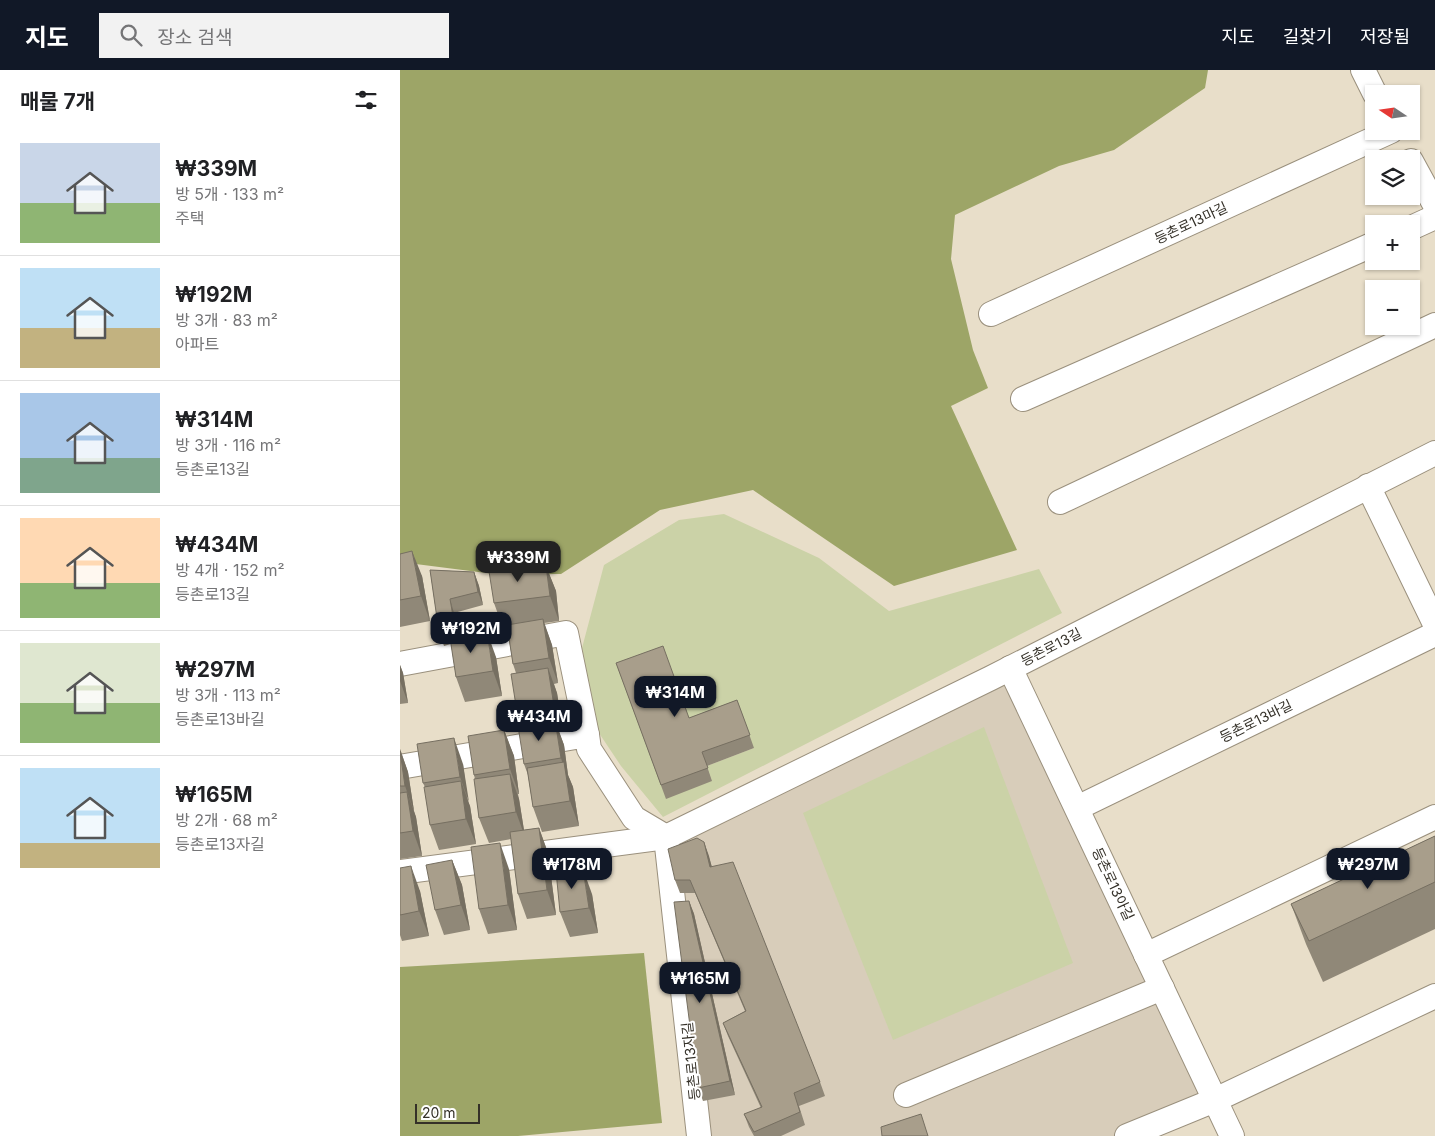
<!DOCTYPE html>
<html lang="ko">
<head>
<meta charset="utf-8">
<style>
  body { margin:0; font-family:Inter,"Noto Sans KR",sans-serif; background:#f2f2f2; color:#202124; height:100vh; display:flex; flex-direction:column; font-size:19px; white-space:nowrap }
  * { box-sizing:border-box; margin:0 }
  p { font-size:16px; color:#757577 }
  .icon { flex:none; width:28px; height:28px; fill:none; stroke:currentColor; stroke-width:2; stroke-linecap:round; stroke-linejoin:round }
  .map { position:relative; flex:1; overflow:hidden }
  .side { display:flex; flex-direction:column; background:#fff; width:400px }
  .side>* { flex:none }
  .needle { width:32px; rotate:283deg }
  .buttons { position:absolute; left:965px; top:15px; display:grid; gap:10px }
  .buttons a { display:grid; place-items:center; width:55px; height:55px; border-radius:0px; background:#fff; box-shadow:0 1px 4px #0004; font-size:25px }
  .scale { position:absolute; left:15px; bottom:12px; width:65px; box-sizing:border-box; padding-left:5px; border:2px solid #343028; border-top:0; font-size:14px; line-height:18px; white-space:nowrap; color:#343028; -webkit-text-stroke:4px #fff; paint-order:stroke }
  .price { position:absolute; translate:-50% -42px; padding:0 11px; border-radius:10px; background:#111827; color:#fff; font-size:16px; line-height:32px; filter:drop-shadow(0 1px 2px #0008) }
  .price::after { content:''; position:absolute; left:50%; top:30px; width:15px; height:11px; margin-left:-8px; background:inherit; clip-path:polygon(0 0,100% 0,50% 100%) }
  .price.current { background:#222; color:#fff }
  ul { padding:0; list-style:none }
  li { display:flex; align-items:center; gap:15px; height:125px; padding:0 20px }
  li+li { border-top:1px solid #e0e0e0 }
  li span { display:grid; place-items:center; flex:none; width:140px; height:100px; border-radius:0px; color:#555 }
  li>.icon { margin-inline-start:auto }
  span .icon { width:60px; height:60px; fill:#fffc; stroke-width:1 }
  li b { font-size:21px }
  h2 { display:flex; justify-content:space-between; align-items:center; height:60px; padding:0 20px; font-size:21px }
  header { display:flex; align-items:center; gap:30px; box-sizing:border-box; height:70px; padding:0 25px; background:#111827; color:#fff }
  header strong { font-size:24px }
  nav { display:flex; gap:28px; margin-inline-start:auto; font-size:18px }
  .search { width:350px; height:45px; background:#f2f2f2; display:flex; align-items:center; gap:12px; box-sizing:border-box; padding:0 18px; border-radius:0px; color:#757577; font-size:19px }
  main { display:flex; flex:1; min-height:0 }
  .map>svg:first-child { display:block }
  .education { fill:#d8cdba }
  .green { fill:#cbd2a7; fill-rule:evenodd }
  .forest { fill:#9da567 }
  .lines { fill:none; stroke-linecap:round; stroke-linejoin:round }
  .minor-casing { stroke:#9a907d; stroke-width:26 }
  .minor { stroke:#fff; stroke-width:24 }
  .wall { fill:#908878 }
  .shaded-wall { fill:#766f61 }
  .building { fill:#a89e8b; stroke:#766f61 }
  .labels { text-anchor:middle; stroke-width:4; stroke-linejoin:round; paint-order:stroke }
  .street-label { font-size:14px; fill:#343028; stroke:#fff }
</style>
</head>
<body>
<header>
<strong>지도</strong>
<div class="search"><svg class="icon" aria-label="search" viewBox="0 0 24 24"><circle cx="10" cy="10" r="6"/><path d="M15 15l6 6"/></svg>장소 검색</div>
<nav><a>지도</a><a>길찾기</a><a>저장됨</a></nav>
</header>
<main>
<section class="side">
<h2>매물 7개<svg class="icon" aria-label="filters" viewBox="0 0 24 24"><path d="M4 7h16M4 17h16"/><circle cx="9" cy="7" r="2"/><circle cx="15" cy="17" r="2"/></svg></h2>
<ul>
<li><span style="background:linear-gradient(#c9d6e8 60%,#8fb573 0)"><svg class="icon" aria-label="home" viewBox="0 0 24 24"><path d="M3 11l9-7 9 7M6 9v11h12V9"/></svg></span><div><b>₩339M</b><p>방 5개 · 133 m²</p><p>주택</p></div></li>
<li><span style="background:linear-gradient(#bfe0f5 60%,#c2b280 0)"><svg class="icon" aria-label="home" viewBox="0 0 24 24"><path d="M3 11l9-7 9 7M6 9v11h12V9"/></svg></span><div><b>₩192M</b><p>방 3개 · 83 m²</p><p>아파트</p></div></li>
<li><span style="background:linear-gradient(#a9c7e8 65%,#7fa58c 0)"><svg class="icon" aria-label="home" viewBox="0 0 24 24"><path d="M3 11l9-7 9 7M6 9v11h12V9"/></svg></span><div><b>₩314M</b><p>방 3개 · 116 m²</p><p>등촌로13길</p></div></li>
<li><span style="background:linear-gradient(#ffd9b3 65%,#8fb573 0)"><svg class="icon" aria-label="home" viewBox="0 0 24 24"><path d="M3 11l9-7 9 7M6 9v11h12V9"/></svg></span><div><b>₩434M</b><p>방 4개 · 152 m²</p><p>등촌로13길</p></div></li>
<li><span style="background:linear-gradient(#dfe7d0 60%,#8fb573 0)"><svg class="icon" aria-label="home" viewBox="0 0 24 24"><path d="M3 11l9-7 9 7M6 9v11h12V9"/></svg></span><div><b>₩297M</b><p>방 3개 · 113 m²</p><p>등촌로13바길</p></div></li>
<li><span style="background:linear-gradient(#bfe0f5 75%,#c2b280 0)"><svg class="icon" aria-label="home" viewBox="0 0 24 24"><path d="M3 11l9-7 9 7M6 9v11h12V9"/></svg></span><div><b>₩165M</b><p>방 2개 · 68 m²</p><p>등촌로13자길</p></div></li>
</ul>
</section>
<div class="map">
<svg width="1035" height="1066" viewBox="0 0 1035 1066">
  <rect width="100%" height="100%" fill="#e8dec9"/>
  <path class="education" d="M 610,598 L 815,1030 L 725,1066 L 299,1066 L 266,767 Z"/>
  <g class="green">
    <path d="M 324,444 L 419,488 L 489,541 L 639,499 L 662,543 L 263,747 L 221,696 L 197,660 L 182,578 L 204,495 L 279,450 ZM 294,661 L 354,678 L 307,696 L 312,711 Z"/>
    <path d="M 584,657 L 673,893 L 493,970 L 403,743 Z"/>
  </g>
  <g class="forest">
    <path d="M 0,0 L 808,0 L 805,18 L 714,80 L 659,96 L 555,145 L 551,189 L 573,280 L 588,318 L 551,336 L 617,480 L 494,516 L 353,420 L 260,440 L 161,504 L 94,504 L 0,492 Z"/>
    <path d="M 244,883 L 262,1053 L 118,1066 L 0,1066 L 0,897 Z"/>
  </g>
  <g class="lines">
    <g class="minor-casing">
      <g id="minor">
        <path d="M 963,0 L 975,24"/>
        <path d="M 1011,91 L 1035,135"/>
        <path d="M 1011,158 L 1035,147"/>
        <path d="M 591,244 L 991,61"/>
        <path d="M 623,329 L 974,174"/>
        <path d="M 968,416 L 1035,554"/>
        <path d="M 660,432 L 1035,255"/>
        <path d="M 0,594 L 166,563 L 187,665"/>
        <path d="M 610,598 L 832,1066"/>
        <path d="M 0,697 L 187,665 L 189,679 L 234,748 L 266,767 L 299,1066"/>
        <path d="M 677,738 L 1035,564"/>
        <path d="M 0,802 L 266,767 L 591,608 L 1035,383"/>
        <path d="M 746,885 L 1035,747"/>
        <path d="M 506,1025 L 762,918"/>
        <path d="M 727,1066 L 815,1030 L 1035,926"/>
      </g>
    </g>
    <use href="#minor" class="minor"/>
  </g>
  <g class="wall">
    <path d="M 0,484 L 22,506 L 30,551 L 0,557 Z"/>
    <path d="M 146,496 L 156,521 L 159,551 L 144,553 L 152,575 L 158,613 L 154,614 L 157,623 L 163,661 L 159,662 L 164,675 L 168,705 L 173,717 L 179,756 L 142,762 L 133,737 L 128,705 L 124,694 L 122,655 L 117,642 L 116,603 L 113,594 L 107,558 L 103,558 L 94,533 Z"/>
    <path d="M 30,500 L 74,502 L 79,516 L 83,535 L 54,543 L 59,567 L 96,587 L 102,626 L 65,632 L 56,607 L 51,574 L 44,576 L 39,562 Z"/>
    <path d="M 216,593 L 289,648 L 337,630 L 354,678 L 307,696 L 312,711 L 266,729 Z"/>
    <path d="M 0,595 L 3,603 L 8,633 L 0,634 Z"/>
    <path d="M 104,660 L 114,686 L 119,724 L 118,724 L 119,729 L 124,760 L 139,758 L 148,783 L 156,845 L 127,849 L 118,824 L 111,769 L 89,773 L 79,748 L 75,709 L 74,705 Z"/>
    <path d="M 0,679 L 8,702 L 14,741 L 16,747 L 22,786 L 0,789 Z"/>
    <path d="M 63,694 L 68,732 L 70,736 L 76,774 L 39,780 L 30,755 L 25,717 L 23,713 Z"/>
    <path d="M 1035,766 L 1035,859 L 923,912 L 906,874 L 891,834 Z"/>
    <path d="M 304,772 L 312,797 L 420,1012 L 425,1026 L 399,1036 L 405,1055 L 381,1066 L 354,1066 L 349,1057 L 344,1044 L 361,1038 L 328,966 L 323,953 L 345,941 L 295,823 L 280,823 L 275,810 Z"/>
    <path d="M 52,790 L 62,815 L 70,860 L 44,865 L 35,840 Z"/>
    <path d="M 0,798 L 20,821 L 29,866 L 2,871 L 0,865 Z"/>
    <path d="M 109,799 L 117,860 L 88,864 L 79,839 Z"/>
    <path d="M 192,824 L 198,863 L 170,867 L 160,842 Z"/>
    <path d="M 289,831 L 294,844 L 335,1025 L 303,1031 L 298,1018 Z"/>
  </g>
  <g class="shaded-wall">
    <path d="M 12,481 L 22,506 L 30,551 L 21,526 Z"/>
    <path d="M 146,496 L 156,521 L 159,551 L 150,526 Z"/>
    <path d="M 74,502 L 79,516 L 83,535 L 78,522 Z"/>
    <path d="M 50,529 L 54,543 L 60,572 L 55,558 Z"/>
    <path d="M 143,549 L 152,575 L 158,613 L 149,588 Z"/>
    <path d="M 87,562 L 96,587 L 102,626 L 93,601 Z"/>
    <path d="M 0,595 L 3,603 L 8,633 L 0,611 Z"/>
    <path d="M 148,598 L 157,623 L 163,661 L 154,636 Z"/>
    <path d="M 155,650 L 164,675 L 168,705 L 173,717 L 179,756 L 170,731 L 165,701 L 161,688 Z"/>
    <path d="M 104,660 L 114,686 L 119,724 L 110,699 Z"/>
    <path d="M 54,668 L 63,694 L 69,732 L 60,707 Z"/>
    <path d="M 0,679 L 8,702 L 14,741 L 5,716 Z"/>
    <path d="M 110,704 L 119,729 L 125,767 L 116,742 Z"/>
    <path d="M 61,711 L 70,736 L 76,774 L 66,749 Z"/>
    <path d="M 7,722 L 16,747 L 22,786 L 13,761 Z"/>
    <path d="M 139,758 L 148,783 L 156,845 L 147,820 Z"/>
    <path d="M 304,772 L 309,786 L 315,810 L 310,797 Z"/>
    <path d="M 100,773 L 109,799 L 117,860 L 108,835 Z"/>
    <path d="M 52,790 L 62,815 L 70,860 L 61,835 Z"/>
    <path d="M 11,796 L 20,821 L 29,866 L 19,841 Z"/>
    <path d="M 183,799 L 192,824 L 198,863 L 189,838 Z"/>
    <path d="M 289,831 L 294,844 L 335,1025 L 330,1011 Z"/>
  </g>
  <g class="building">
    <path d="M 12,481 L 21,526 L 0,530 L 0,484 Z"/>
    <path d="M 88,495 L 146,496 L 150,526 L 94,533 Z"/>
    <path d="M 30,500 L 74,502 L 78,522 L 50,529 L 55,558 L 39,562 Z"/>
    <path d="M 143,549 L 149,588 L 113,594 L 107,555 Z"/>
    <path d="M 87,562 L 93,601 L 56,607 L 50,568 Z"/>
    <path d="M 263,576 L 289,648 L 337,630 L 350,665 L 302,682 L 308,698 L 261,715 L 216,593 Z"/>
    <path d="M 148,598 L 154,636 L 117,642 L 111,604 Z"/>
    <path d="M 155,650 L 161,688 L 124,694 L 118,656 Z"/>
    <path d="M 104,660 L 110,699 L 74,705 L 68,666 Z"/>
    <path d="M 54,668 L 60,707 L 23,713 L 17,674 Z"/>
    <path d="M 0,681 L 5,716 L 0,716 Z"/>
    <path d="M 164,692 L 170,731 L 133,737 L 127,698 Z"/>
    <path d="M 110,704 L 116,742 L 79,748 L 74,709 Z"/>
    <path d="M 61,711 L 66,749 L 30,755 L 24,717 Z"/>
    <path d="M 7,722 L 13,761 L 0,763 L 0,723 Z"/>
    <path d="M 139,758 L 147,820 L 118,824 L 110,762 Z"/>
    <path d="M 1035,766 L 1035,812 L 909,871 L 891,834 Z"/>
    <path d="M 297,768 L 304,772 L 310,797 L 333,792 L 420,1012 L 394,1023 L 400,1042 L 354,1062 L 344,1044 L 362,1037 L 323,953 L 346,941 L 290,810 L 275,810 L 268,779 Z"/>
    <path d="M 100,773 L 108,835 L 79,839 L 71,777 Z"/>
    <path d="M 52,790 L 61,835 L 35,840 L 26,795 Z"/>
    <path d="M 11,796 L 19,841 L 0,845 L 0,798 Z"/>
    <path d="M 183,799 L 189,838 L 160,842 L 156,801 Z"/>
    <path d="M 289,831 L 330,1011 L 298,1018 L 274,832 Z"/>
    <path d="M 521,1044 L 528,1066 L 482,1066 L 481,1057 Z"/>
  </g>
  <g class="labels">
    <g class="street-label">
      <text transform="translate(791 153) rotate(-25)" y="5">등촌로13마길</text>
      <text transform="translate(651 577) rotate(-27)" y="5">등촌로13길</text>
      <text transform="translate(856 651) rotate(-26)" y="5">등촌로13바길</text>
      <text transform="translate(713 814) rotate(65)" y="5">등촌로13아길</text>
      <text transform="translate(291 991) rotate(-96)" y="5">등촌로13자길</text>
    </g>
  </g>
</svg>
<div class="buttons">
<a><svg class="needle" viewBox="-14 -14 28 28"><path d="M0-13l5 13h-10z" fill="#e53935"/><path d="M0 13l5-13h-10z" fill="#757577"/></svg></a>
<a><svg class="icon" aria-label="layers" viewBox="0 0 24 24"><path d="M12 4l9 5-9 5-9-5zM3 14l9 5 9-5"/></svg></a>
<a>+</a>
<a>−</a>
</div>
<div class="scale">20 m</div>
<b class="price current" style="left:118px;top:513px">₩339M</b>
<b class="price" style="left:71px;top:584px">₩192M</b>
<b class="price" style="left:275px;top:648px">₩314M</b>
<b class="price" style="left:139px;top:672px">₩434M</b>
<b class="price" style="left:172px;top:820px">₩178M</b>
<b class="price" style="left:968px;top:820px">₩297M</b>
<b class="price" style="left:300px;top:934px">₩165M</b>
</div>
</main>
</body>
</html>
